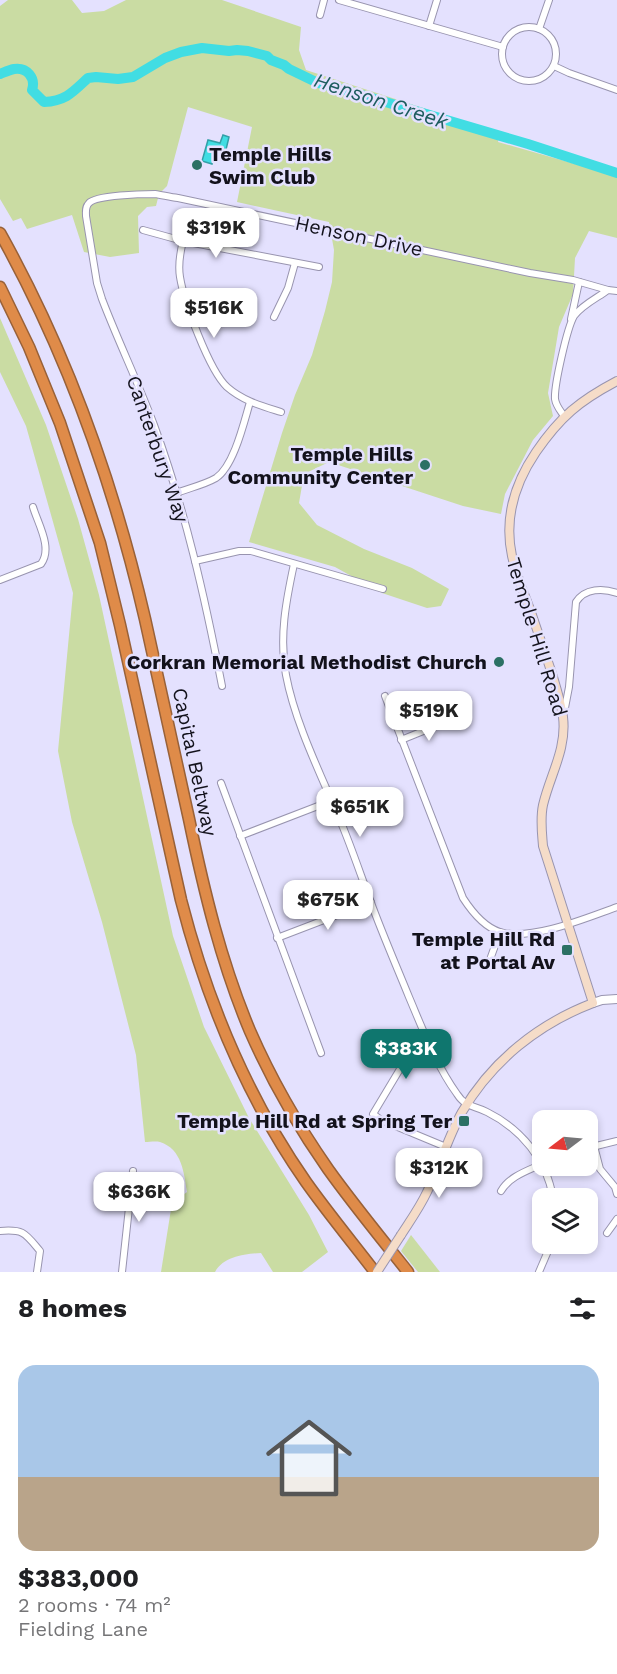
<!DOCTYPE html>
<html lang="en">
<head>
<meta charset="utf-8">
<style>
  body { margin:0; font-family:"Work Sans",sans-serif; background:#f6f6f6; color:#202124; height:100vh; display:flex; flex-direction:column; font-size:22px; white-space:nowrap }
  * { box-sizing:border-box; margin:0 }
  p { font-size:20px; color:#757577 }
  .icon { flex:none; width:33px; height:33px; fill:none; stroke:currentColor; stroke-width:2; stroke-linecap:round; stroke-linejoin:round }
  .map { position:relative; height:1272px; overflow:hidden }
  .sheet { display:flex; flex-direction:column; background:#fff; flex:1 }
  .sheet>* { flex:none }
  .needle { width:39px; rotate:254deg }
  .buttons { position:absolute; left:532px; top:1110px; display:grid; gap:12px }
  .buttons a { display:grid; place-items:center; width:66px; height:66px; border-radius:12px; background:#fff; box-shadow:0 3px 9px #0003; font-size:30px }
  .price { position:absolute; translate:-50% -51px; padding:0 14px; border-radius:12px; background:#fff; color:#222; font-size:20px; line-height:39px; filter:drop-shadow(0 2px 3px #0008) }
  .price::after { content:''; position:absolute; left:50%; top:36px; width:18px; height:14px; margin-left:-9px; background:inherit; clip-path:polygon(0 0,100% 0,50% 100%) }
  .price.on { background:#0f766e; color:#fff }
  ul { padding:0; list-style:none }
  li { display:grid; align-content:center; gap:12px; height:318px; padding:0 18px }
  li span { display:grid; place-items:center; height:186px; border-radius:18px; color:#555 }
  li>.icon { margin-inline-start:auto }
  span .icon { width:108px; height:108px; fill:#fffc; stroke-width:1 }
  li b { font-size:26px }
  h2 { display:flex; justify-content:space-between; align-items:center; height:72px; padding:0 18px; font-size:26px }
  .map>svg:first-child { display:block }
  .green { fill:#cadca3 }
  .water { fill:#41dde3; stroke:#33a0a7; stroke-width:1.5 }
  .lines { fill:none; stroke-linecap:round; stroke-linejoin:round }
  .river { stroke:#41dde3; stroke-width:10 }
  .minor-casing { stroke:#9894af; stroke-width:8 }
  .tertiary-casing { stroke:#9894af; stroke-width:10 }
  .secondary-casing { stroke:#9894af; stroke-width:10 }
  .motorway-casing { stroke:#986139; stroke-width:13 }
  .minor { stroke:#fff; stroke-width:6 }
  .tertiary { stroke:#fff; stroke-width:8 }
  .secondary { stroke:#f5dcc8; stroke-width:8 }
  .motorway { stroke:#df8b49; stroke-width:10 }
  .secondary-bridge-casing { stroke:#9894af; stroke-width:10; stroke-linecap:butt }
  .secondary-bridge { stroke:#f5dcc8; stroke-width:8 }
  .poi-dot { fill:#2b7064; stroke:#e4e1fe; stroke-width:2 }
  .labels { text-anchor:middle; stroke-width:5; stroke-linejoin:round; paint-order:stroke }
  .poi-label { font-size:20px; font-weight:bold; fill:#13121c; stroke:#e4e1fe; text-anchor:end }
  .street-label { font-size:20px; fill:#13121c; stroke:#e4e1fe }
  .water-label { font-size:21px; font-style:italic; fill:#1d5c5e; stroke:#e4e1fe }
</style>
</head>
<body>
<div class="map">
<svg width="617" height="1272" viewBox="0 0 617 1272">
  <rect width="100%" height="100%" fill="#e4e1fe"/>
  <g class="green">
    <path d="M 8,0 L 72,0 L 82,13 L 104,11 L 126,0 L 222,0 L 301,27 L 299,50 L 306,70 L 500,133 L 498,142 L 617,176 L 617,238 L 589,231 L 575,258 L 573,294 L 559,327 L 548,393 L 553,416 L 533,440 L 505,494 L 501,514 L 463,506 L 329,462 L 304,474 L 299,503 L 317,525 L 364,549 L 412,568 L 449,589 L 441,606 L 427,608 L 382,593 L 335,567 L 249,542 L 282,433 L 295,395 L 312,355 L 325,311 L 332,282 L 334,250 L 329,222 L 237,202 L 252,127 L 188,107 L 167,186 L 159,194 L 156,206 L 147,207 L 138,216 L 139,253 L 110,257 L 84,252 L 72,215 L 27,229 L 21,218 L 13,221 L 0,199 L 0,6 Z"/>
    <path d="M 0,318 L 46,425 L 78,519 L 99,595 L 173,936 L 204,1027 L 249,1118 L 309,1215 L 328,1252 L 302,1272 L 273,1272 L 261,1253 C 245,1254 224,1256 215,1272 L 161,1272 L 172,1203 L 187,1192 C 184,1173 182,1149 160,1142 C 156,1141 149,1142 145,1142 L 136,1055 L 102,922 L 72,822 L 58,751 L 73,593 L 26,426 L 0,372 Z"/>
    <path d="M 411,1235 L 440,1272 L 418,1272 L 401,1251 Z"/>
  </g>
  <path class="water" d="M 223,135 L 229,137 L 224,158 L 215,155 L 212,164 L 202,161 L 208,140 L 220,143 Z"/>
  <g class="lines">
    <path class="river" d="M 0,74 C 5,72 9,70 14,69 C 27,67 36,78 32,90 L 44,102 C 66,101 73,92 88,78 L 96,77 L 118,79 L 133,77 L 165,58 L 181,52 L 202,48 L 229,51 L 237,50 L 248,51 L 267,56 L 271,60 L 284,65 L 289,69 L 318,83 L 355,93 L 528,144 L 617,173"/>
    <g class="minor-casing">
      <g id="minor">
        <path d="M 339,0 L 503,47"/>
        <path d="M 320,15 L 324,0"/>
        <path d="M 429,26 L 437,0"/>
        <circle cx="529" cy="54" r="27"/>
        <path d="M 539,29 L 549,0"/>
        <path d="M 554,66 L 569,73 L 617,90"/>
        <path d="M 143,230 L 183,241 L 319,267"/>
        <path d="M 183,241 C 180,253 178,265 180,277 C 184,302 209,370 227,387 C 243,401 262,406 281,412"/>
        <path d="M 274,317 L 288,288 L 295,263"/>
        <path d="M 571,319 L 579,282"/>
        <path d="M 564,416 C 560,410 556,406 555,399 C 554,386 567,328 574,316 C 582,305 597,298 608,290 L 617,291"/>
        <path d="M 176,493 C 189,488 204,485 216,478 C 234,466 244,422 250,402"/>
        <path d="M 195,561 L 239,551 L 251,551 L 383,589"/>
        <path d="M 294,564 C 286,601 279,637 286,675 C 295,723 321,775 340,820 C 351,846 360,873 370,900 C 382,933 396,965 409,997 C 423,1030 436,1065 457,1094 C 466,1108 474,1105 487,1112 C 521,1129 547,1160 553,1198"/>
        <path d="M 0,580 L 41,564 C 53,548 38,524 33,507"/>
        <path d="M 222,686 C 205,598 185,509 154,425 C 138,382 118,341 102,299 L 97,283 L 86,216 C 86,211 85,207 89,203 C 96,195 143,194 155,194 C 162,195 170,197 178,198 L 530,273 L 573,280 L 608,290"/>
        <path d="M 385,696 L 463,898 C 472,912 484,927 500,932 C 532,941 586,918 617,907"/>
        <path d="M 564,713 L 569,687 L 576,602 C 585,588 603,588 617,593"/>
        <path d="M 401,740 L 448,721"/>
        <path d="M 221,783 L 321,1053"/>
        <path d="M 240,836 L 331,801"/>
        <path d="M 277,938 L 371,902"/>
        <path d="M 488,965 L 500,932"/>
        <path d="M 424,1034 L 418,1039 L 373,1114 L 381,1120 L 446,1147"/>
        <path d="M 594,1146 L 600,1169 L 615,1187 L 617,1194"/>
        <path d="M 588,1148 L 617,1141"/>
        <path d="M 501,1191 C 510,1176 527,1171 542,1164"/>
        <path d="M 0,1231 C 24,1229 25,1233 40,1251 L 37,1272"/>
        <path d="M 607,1233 L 617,1219"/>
        <path d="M 122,1272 L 133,1171"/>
        <path d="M 539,1272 L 551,1244"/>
      </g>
    </g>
    <g class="tertiary-casing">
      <path id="tertiary" d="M 593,1003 L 602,1000 L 617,999"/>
    </g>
    <g class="secondary-casing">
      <path id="secondary" d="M 401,1235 C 410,1221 420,1207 427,1192 C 440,1166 448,1137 462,1112 C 492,1061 538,1024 593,1003 L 543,846 C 542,833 540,819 543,805 C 550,775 567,749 563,717 C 561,703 557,690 553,677 C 546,655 538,633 531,612 C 524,593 516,575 512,556 C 504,519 515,483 536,452 C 560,417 579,401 617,381"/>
    </g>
    <g class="motorway-casing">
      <g id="motorway">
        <path d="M 0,233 C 67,353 114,485 145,619 C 160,685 174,752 189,819 C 204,891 221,962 250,1031 C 271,1079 298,1126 328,1169 C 353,1204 381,1238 408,1272"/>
        <path d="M 0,287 L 29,347 L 60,423 L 100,543 L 120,625 L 181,900 C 207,1001 246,1096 306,1182 C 328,1213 352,1242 375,1272"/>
      </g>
    </g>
    <use href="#minor" class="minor"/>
    <use href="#tertiary" class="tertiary"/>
    <use href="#secondary" class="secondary"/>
    <use href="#motorway" class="motorway"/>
    <g class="secondary-bridge-casing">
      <path id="secondary-bridge" d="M 377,1272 L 401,1235"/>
    </g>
    <use href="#secondary-bridge" class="secondary-bridge"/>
  </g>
  <g class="poi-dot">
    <circle cx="197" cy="165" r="6"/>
    <circle cx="425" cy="465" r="6"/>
    <circle cx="499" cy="662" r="6"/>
    <rect x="561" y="944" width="12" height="12" rx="3"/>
    <rect x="458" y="1115" width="12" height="12" rx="3"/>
  </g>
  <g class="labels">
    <g class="poi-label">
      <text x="209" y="161" text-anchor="start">Temple Hills<tspan x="209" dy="23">Swim Club</tspan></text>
      <text x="413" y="461">Temple Hills<tspan x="413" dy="23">Community Center</tspan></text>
      <text x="487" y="669">Corkran Memorial Methodist Church</text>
      <text x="555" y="946">Temple Hill Rd<tspan x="555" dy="23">at Portal Av</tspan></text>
      <text x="452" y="1128">Temple Hill Rd at Spring Ter</text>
    </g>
    <g class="street-label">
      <text transform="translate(359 236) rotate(12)" y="7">Henson Drive</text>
      <text transform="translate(158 449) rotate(71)" y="7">Canterbury Way</text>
      <text transform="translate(537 637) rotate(73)" y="7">Temple Hill Road</text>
      <text transform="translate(195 762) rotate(78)" y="7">Capital Beltway</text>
    </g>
    <g class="water-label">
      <text transform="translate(381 101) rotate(18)" y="7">Henson Creek</text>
    </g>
  </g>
</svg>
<div class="buttons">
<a><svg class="needle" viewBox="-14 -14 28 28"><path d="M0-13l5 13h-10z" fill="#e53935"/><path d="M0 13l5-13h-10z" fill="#757577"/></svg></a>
<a><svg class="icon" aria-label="layers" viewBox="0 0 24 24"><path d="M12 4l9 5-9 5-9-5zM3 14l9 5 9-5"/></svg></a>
</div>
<b class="price" style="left:216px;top:259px">$319K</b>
<b class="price" style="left:214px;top:339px">$516K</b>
<b class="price" style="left:429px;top:742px">$519K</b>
<b class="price" style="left:360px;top:838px">$651K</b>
<b class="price" style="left:328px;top:931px">$675K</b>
<b class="price on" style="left:406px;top:1080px">$383K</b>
<b class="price" style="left:439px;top:1199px">$312K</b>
<b class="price" style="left:139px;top:1223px">$636K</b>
</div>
<section class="sheet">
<h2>8 homes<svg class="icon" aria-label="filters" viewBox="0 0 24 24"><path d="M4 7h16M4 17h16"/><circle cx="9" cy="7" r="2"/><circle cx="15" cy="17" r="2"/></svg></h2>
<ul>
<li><span style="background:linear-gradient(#a9c7e8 60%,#b9a48a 0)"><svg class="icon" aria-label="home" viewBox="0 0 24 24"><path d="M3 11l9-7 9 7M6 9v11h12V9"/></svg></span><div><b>$383,000</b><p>2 rooms · 74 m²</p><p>Fielding Lane</p></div></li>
</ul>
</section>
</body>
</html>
